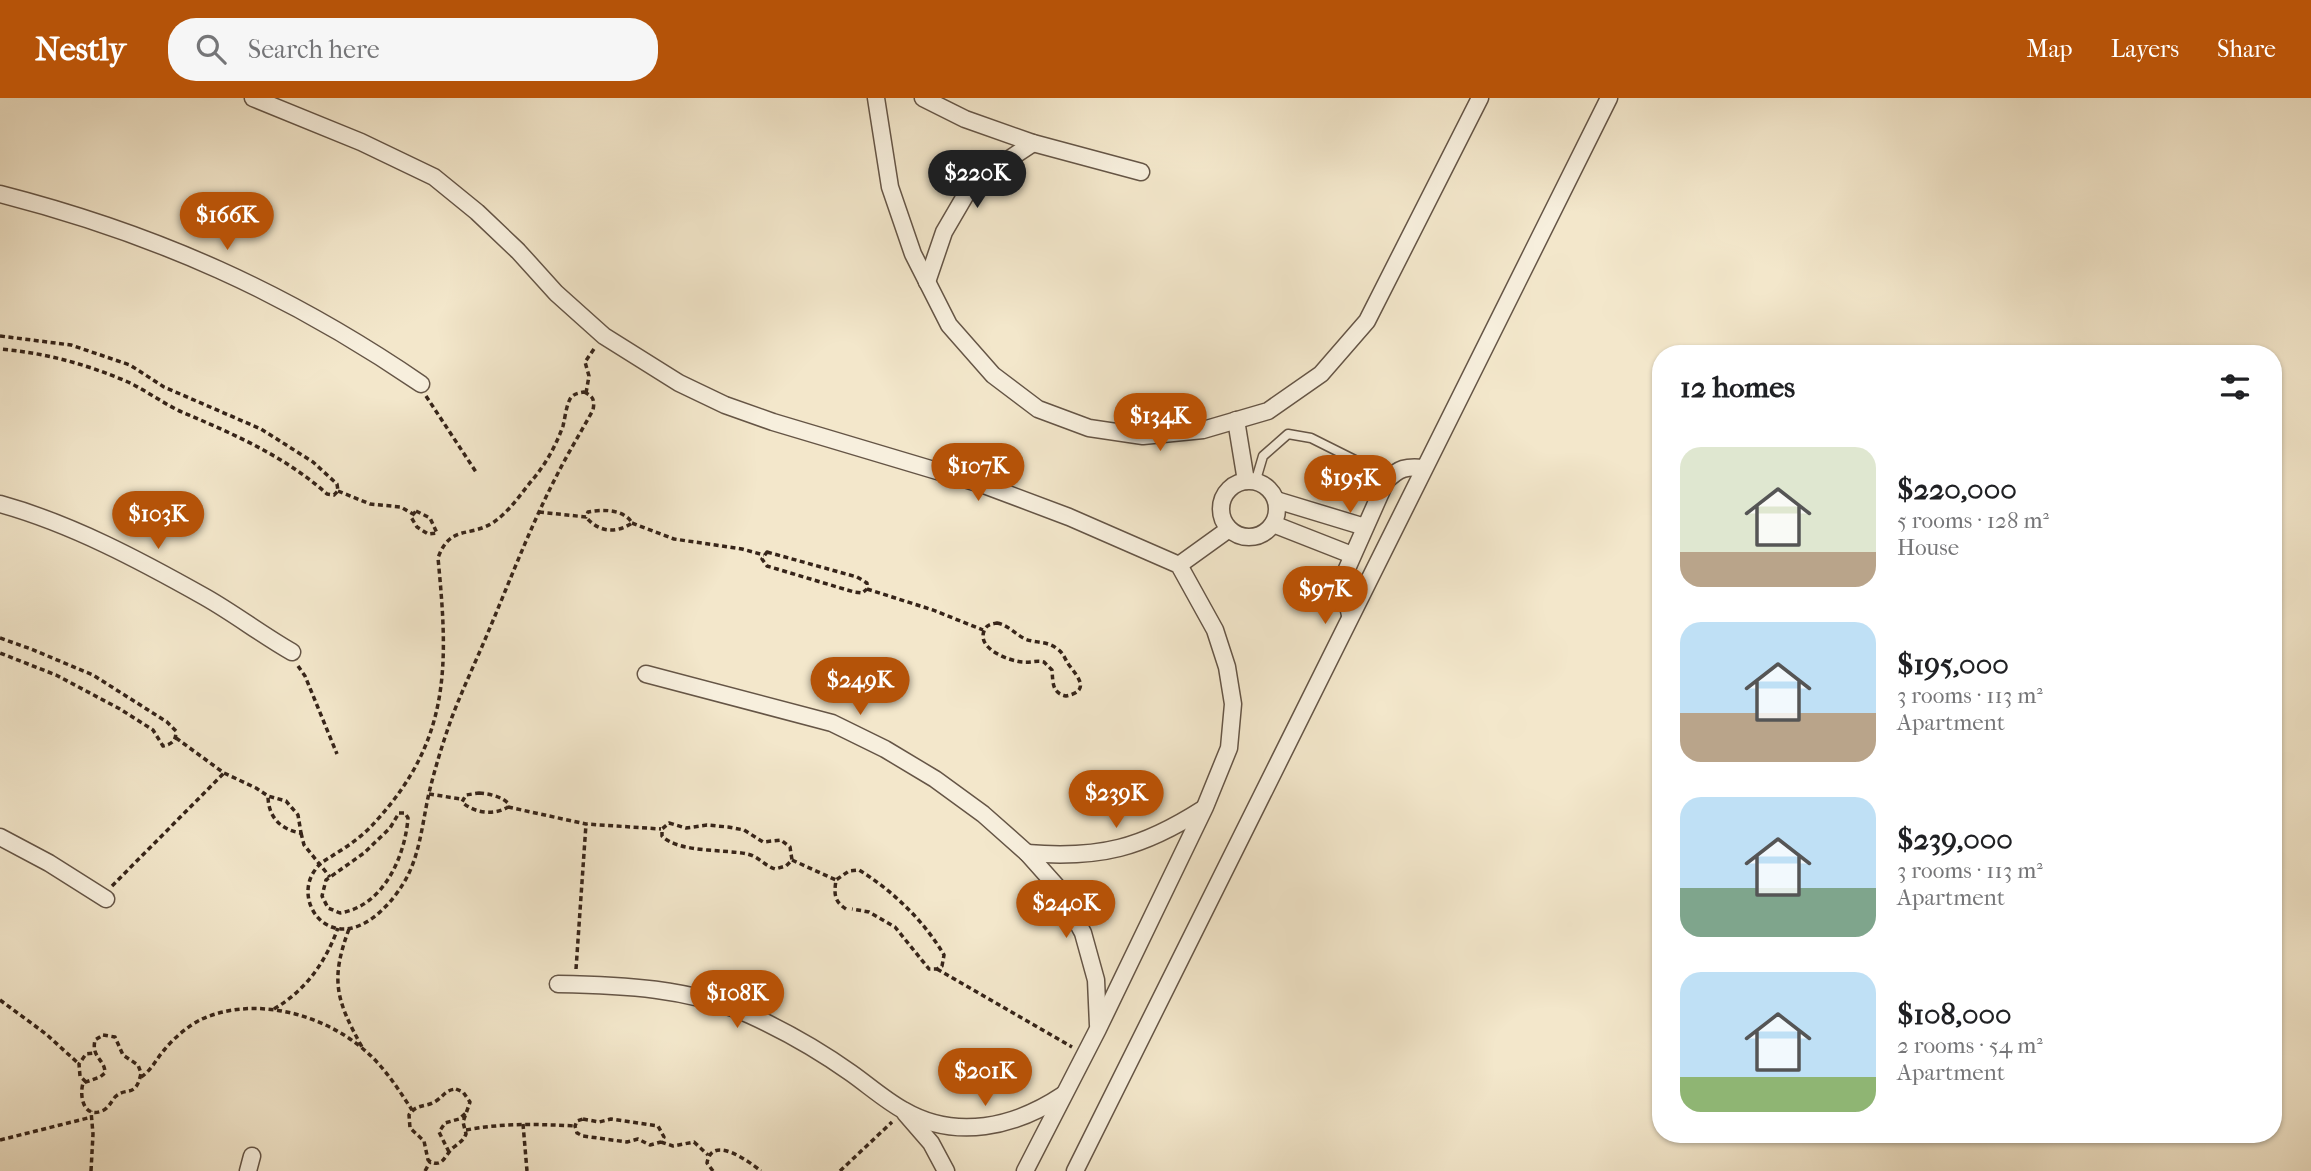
<!DOCTYPE html>
<html lang="en">
<head>
<meta charset="utf-8">
<style>
  body { margin:0; font-family:"IM FELL French Canon",serif; background:#f6f6f6; color:#202124; height:100vh; display:flex; flex-direction:column; font-size:26px; white-space:nowrap }
  * { box-sizing:border-box; margin:0 }
  p { font-size:23px; color:#757577 }
  .icon { flex:none; width:38px; height:38px; fill:none; stroke:currentColor; stroke-width:2; stroke-linecap:round; stroke-linejoin:round }
  .map { position:relative; flex:1; overflow:hidden }
  .details { position:absolute; left:1652px; top:247px; width:630px; height:798px; display:flex; flex-direction:column; background:#fff; border-radius:28px; box-shadow:0 2px 5px #0004 }
  .details>* { flex:none }
  .price { position:absolute; translate:-50% -60px; padding:0 16px; border-radius:24px; background:#b45309; color:#fff; font-size:23px; line-height:46px; filter:drop-shadow(0 2px 4px #0008) }
  .price::after { content:''; position:absolute; left:50%; top:42px; width:21px; height:16px; margin-left:-10px; background:inherit; clip-path:polygon(0 0,100% 0,50% 100%) }
  .price.selected { background:#222; color:#fff }
  ul { padding:0; list-style:none }
  li { display:flex; align-items:center; gap:21px; height:175px; padding:0 28px }
  li span { display:grid; place-items:center; flex:none; width:196px; height:140px; border-radius:21px; color:#555 }
  li>.icon { margin-inline-start:auto }
  span .icon { width:84px; height:84px; fill:#fffc; stroke-width:1 }
  li b { font-size:30px }
  h2 { display:flex; justify-content:space-between; align-items:center; height:84px; padding:0 28px; font-size:30px }
  header { display:flex; align-items:center; gap:42px; box-sizing:border-box; height:98px; padding:0 35px; background:#b45309; color:#fff }
  header strong { font-size:33px }
  nav { display:flex; gap:38px; margin-inline-start:auto; font-size:24px }
  .search { width:490px; height:63px; background:#f6f6f6; display:flex; align-items:center; gap:18px; box-sizing:border-box; padding:0 24px; border-radius:28px; color:#757577; font-size:26px }
  .map>svg:first-child { display:block }
  .lines { fill:none; stroke-linecap:round; stroke-linejoin:round }
  .service-casing { stroke:#655546; stroke-width:11 }
  .minor-casing { stroke:#655546; stroke-width:19 }
  .path { stroke:#362419; stroke-width:3.5; stroke-dasharray:5 3.5; stroke-linecap:butt }
  .service { stroke:#f7efdd; stroke-width:8 }
  .minor { stroke:#f7efdd; stroke-width:16 }
</style>
</head>
<body>
<header>
<strong>Nestly</strong>
<div class="search"><svg class="icon" aria-label="search" viewBox="0 0 24 24"><circle cx="10" cy="10" r="6"/><path d="M15 15l6 6"/></svg>Search here</div>
<nav><a>Map</a><a>Layers</a><a>Share</a></nav>
</header>
<div class="map">
<svg width="2311" height="1073" viewBox="0 0 2311 1073">
  <rect width="100%" height="100%" fill="#f3e7cb"/>
  <filter id="stains"><feTurbulence type="fractalNoise" baseFrequency=".00286" numOctaves="4"/><feColorMatrix values="0 0 0 0 .2 0 0 0 0 .09 0 0 0 0 .02 0 0 0 .5 -.17"/></filter>
  <radialGradient id="worn" r=".72"><stop offset=".6" stop-color="#630" stop-opacity="0"/><stop offset="1" stop-color="#630" stop-opacity=".3"/></radialGradient>
  <g class="lines">
    <g class="service-casing">
      <path id="service" d="M 1255,385 L 1263,358 L 1288,336 L 1311,340 L 1361,365"/>
    </g>
    <g class="minor-casing">
      <g id="minor">
        <path d="M 253,0 L 361,44 L 434,79 L 477,114 L 518,153 L 556,195 L 604,238 L 679,285 L 725,307 L 773,324 L 984,387 L 1069,419 L 1179,467 L 1215,532 L 1227,569 L 1233,606 L 1229,650 L 1205,709 L 1098,931 L 1025,1073"/>
        <path d="M 876,0 L 890,89 L 913,156 L 949,227 L 993,277 L 1038,311 L 1089,330 L 1143,338 L 1203,332 L 1268,313 L 1321,276 L 1367,223 L 1480,0"/>
        <path d="M 923,0 L 965,21 L 1033,45 L 1141,74"/>
        <path d="M 0,96 C 156,136 288,195 421,286"/>
        <path d="M 927,184 L 944,134 L 972,86 L 1033,45"/>
        <path d="M 1236,322 L 1246,383"/>
        <circle cx="1249" cy="411" r="28"/>
        <path d="M 1276,402 L 1365,429"/>
        <path d="M 0,406 C 72,426 141,463 205,499 C 235,516 262,537 292,554"/>
        <path d="M 1273,426 L 1352,457"/>
        <path d="M 1179,467 L 1229,431"/>
        <path d="M 1350,517 L 1342,482 L 1386,383 C 1399,370 1406,368 1424,370"/>
        <path d="M 646,576 L 832,625 L 885,651 L 935,681 L 983,716 L 1027,755 L 1060,792 L 1083,835 L 1096,882 L 1098,927"/>
        <path d="M 0,739 L 49,765 L 106,801"/>
        <path d="M 1027,755 C 1100,761 1142,750 1203,711"/>
        <path d="M 558,886 C 622,887 690,890 750,917 C 785,933 820,953 851,975 C 868,987 885,1002 903,1012 C 956,1043 1015,1029 1063,997"/>
        <path d="M 905,1015 L 931,1045 L 946,1073"/>
        <path d="M 248,1073 L 252,1058"/>
        <path d="M 1075,1073 L 1609,0"/>
      </g>
    </g>
    <g class="path">
      <path d="M 0,238 L 71,247 L 130,267 L 164,289 L 261,331 L 313,364 L 337,386 L 338,393 L 334,397 L 327,396 C 287,360 238,338 189,317 C 168,309 149,294 128,284 C 86,266 46,255 0,251"/>
      <path d="M 584,294 C 593,298 595,302 593,312 C 581,334 568,355 557,377 C 531,427 511,480 489,532 C 477,561 463,590 452,619 C 443,644 435,670 429,695 C 422,726 420,759 403,786 C 392,804 373,825 352,830 C 318,838 296,798 315,772 C 320,764 328,761 335,756 C 350,747 365,736 376,723 C 452,640 448,564 438,460 C 450,426 470,440 494,424 C 510,413 522,394 534,380 C 547,364 556,347 563,328 C 565,320 566,309 570,301 C 573,296 578,295 584,294 Z"/>
      <path d="M 586,295 L 589,278 L 585,264 L 594,251"/>
      <path d="M 426,298 L 476,374"/>
      <path d="M 338,393 L 370,406 L 401,409 L 413,416"/>
      <path d="M 416,413 L 430,420 L 437,435 L 428,436 L 417,429 L 411,419 Z"/>
      <path d="M 539,414 L 586,419 L 588,414 C 602,411 624,411 632,425 C 616,436 598,434 586,419"/>
      <path d="M 632,425 L 674,441 L 742,451 L 764,457"/>
      <path d="M 767,454 L 857,479 L 867,485 L 867,491 L 862,495 L 854,494 L 767,468 L 762,461 Z"/>
      <path d="M 867,491 L 933,512 L 983,532"/>
      <path d="M 997,525 C 1008,527 1015,536 1025,541 C 1035,545 1047,543 1056,550 C 1064,555 1064,560 1069,567 C 1078,579 1091,593 1066,598 C 1052,595 1053,585 1052,572 L 1044,564 C 1037,562 1030,565 1023,564 C 1009,563 977,551 984,533 C 986,527 991,526 997,525 Z"/>
      <path d="M 0,540 L 31,551 L 93,577 L 167,624 L 176,633 C 176,643 172,646 163,648 L 153,632 L 120,611 L 56,577 L 0,555"/>
      <path d="M 298,568 L 305,578 L 337,656"/>
      <path d="M 176,640 L 224,675 L 256,690 L 268,698 L 286,703 L 298,717 L 301,735 C 281,732 268,719 268,698"/>
      <path d="M 479,695 C 490,696 500,698 508,705 L 508,709 C 494,718 474,715 462,704 L 466,697 Z"/>
      <path d="M 429,696 L 461,701"/>
      <path d="M 508,709 L 586,726 L 661,731"/>
      <path d="M 399,715 L 405,715 L 408,720 C 405,758 384,808 340,815 L 328,810 L 322,798 L 326,782 L 364,755 L 390,730 Z"/>
      <path d="M 669,725 L 686,730 L 707,727 L 728,729 L 744,732 L 763,744 L 781,742 L 790,749 L 792,762 L 786,768 L 775,771 C 765,768 758,758 747,756 C 724,751 679,755 662,738 L 662,731 Z"/>
      <path d="M 301,735 L 304,747 L 330,779"/>
      <path d="M 792,762 L 836,782"/>
      <path d="M 112,788 L 224,675"/>
      <path d="M 846,811 C 834,803 834,796 836,782 L 849,773 L 859,772 C 892,792 925,824 944,857 L 942,868 L 937,871 L 929,871 L 895,829 L 869,814 L 852,811"/>
      <path d="M 349,831 C 330,882 336,902 362,949"/>
      <path d="M 576,871 L 586,726"/>
      <path d="M 937,871 L 1072,949"/>
      <path d="M 0,902 L 46,936 L 79,966"/>
      <path d="M 274,911 C 306,892 325,865 338,830"/>
      <path d="M 103,937 L 115,939 L 123,957 L 138,967 L 141,975 C 136,1001 126,988 115,999 C 111,1004 109,1009 104,1012 C 84,1022 79,999 83,985 L 100,979 L 105,975 C 105,961 91,960 95,942 Z"/>
      <path d="M 141,979 C 152,972 156,961 165,951 C 174,940 189,927 202,921 C 254,898 320,915 362,950 C 383,967 397,989 412,1012"/>
      <path d="M 86,984 L 80,978 L 79,966 L 86,956 L 95,955"/>
      <path d="M 456,991 L 463,994 L 470,1004 L 463,1024 L 466,1036 C 463,1043 460,1044 454,1049 C 444,1057 443,1072 428,1062 L 424,1043 L 410,1030 L 409,1017 C 417,1005 425,1010 436,1003 C 444,998 445,992 456,991 Z"/>
      <path d="M 583,1021 L 599,1024 L 611,1021 L 658,1028 L 664,1039 L 661,1044 L 650,1047 L 638,1041 L 627,1044 L 583,1038 L 577,1035 L 575,1028 L 577,1023 Z"/>
      <path d="M 523,1026 L 527,1073"/>
      <path d="M 466,1032 C 503,1025 538,1026 575,1028"/>
      <path d="M 0,1042 L 92,1019"/>
      <path d="M 661,1044 L 673,1048 L 694,1044 L 708,1057"/>
      <path d="M 449,1054 L 439,1034 L 445,1025 L 459,1021 L 466,1015"/>
      <path d="M 91,1073 L 93,1036 L 91,1013"/>
      <path d="M 425,1073 L 430,1064"/>
      <path d="M 713,1073 L 707,1065 C 712,1036 748,1063 761,1073"/>
      <path d="M 840,1073 L 892,1024"/>
    </g>
    <use href="#service" class="service"/>
    <use href="#minor" class="minor"/>
  </g>
  <rect width="100%" height="100%" filter="url(#stains)"/>
  <rect width="100%" height="100%" fill="url(#worn)"/>
</svg>
<b class="price selected" style="left:977px;top:112px">$220K</b>
<b class="price" style="left:227px;top:154px">$166K</b>
<b class="price" style="left:1160px;top:355px">$134K</b>
<b class="price" style="left:978px;top:405px">$107K</b>
<b class="price" style="left:1350px;top:417px">$195K</b>
<b class="price" style="left:158px;top:453px">$103K</b>
<b class="price" style="left:1325px;top:528px">$97K</b>
<b class="price" style="left:860px;top:619px">$249K</b>
<b class="price" style="left:1116px;top:732px">$239K</b>
<b class="price" style="left:1066px;top:842px">$240K</b>
<b class="price" style="left:737px;top:932px">$108K</b>
<b class="price" style="left:985px;top:1010px">$201K</b>
<section class="details">
<h2>12 homes<svg class="icon" aria-label="filters" viewBox="0 0 24 24"><path d="M4 7h16M4 17h16"/><circle cx="9" cy="7" r="2"/><circle cx="15" cy="17" r="2"/></svg></h2>
<ul>
<li><span style="background:linear-gradient(#dfe7d0 75%,#b9a48a 0)"><svg class="icon" aria-label="home" viewBox="0 0 24 24"><path d="M3 11l9-7 9 7M6 9v11h12V9"/></svg></span><div><b>$220,000</b><p>5 rooms · 128 m²</p><p>House</p></div></li>
<li><span style="background:linear-gradient(#bfe0f5 65%,#b9a48a 0)"><svg class="icon" aria-label="home" viewBox="0 0 24 24"><path d="M3 11l9-7 9 7M6 9v11h12V9"/></svg></span><div><b>$195,000</b><p>3 rooms · 113 m²</p><p>Apartment</p></div></li>
<li><span style="background:linear-gradient(#bfe0f5 65%,#7fa58c 0)"><svg class="icon" aria-label="home" viewBox="0 0 24 24"><path d="M3 11l9-7 9 7M6 9v11h12V9"/></svg></span><div><b>$239,000</b><p>3 rooms · 113 m²</p><p>Apartment</p></div></li>
<li><span style="background:linear-gradient(#bfe0f5 75%,#8fb573 0)"><svg class="icon" aria-label="home" viewBox="0 0 24 24"><path d="M3 11l9-7 9 7M6 9v11h12V9"/></svg></span><div><b>$108,000</b><p>2 rooms · 54 m²</p><p>Apartment</p></div></li>
</ul>
</section>
</div>
</body>
</html>
